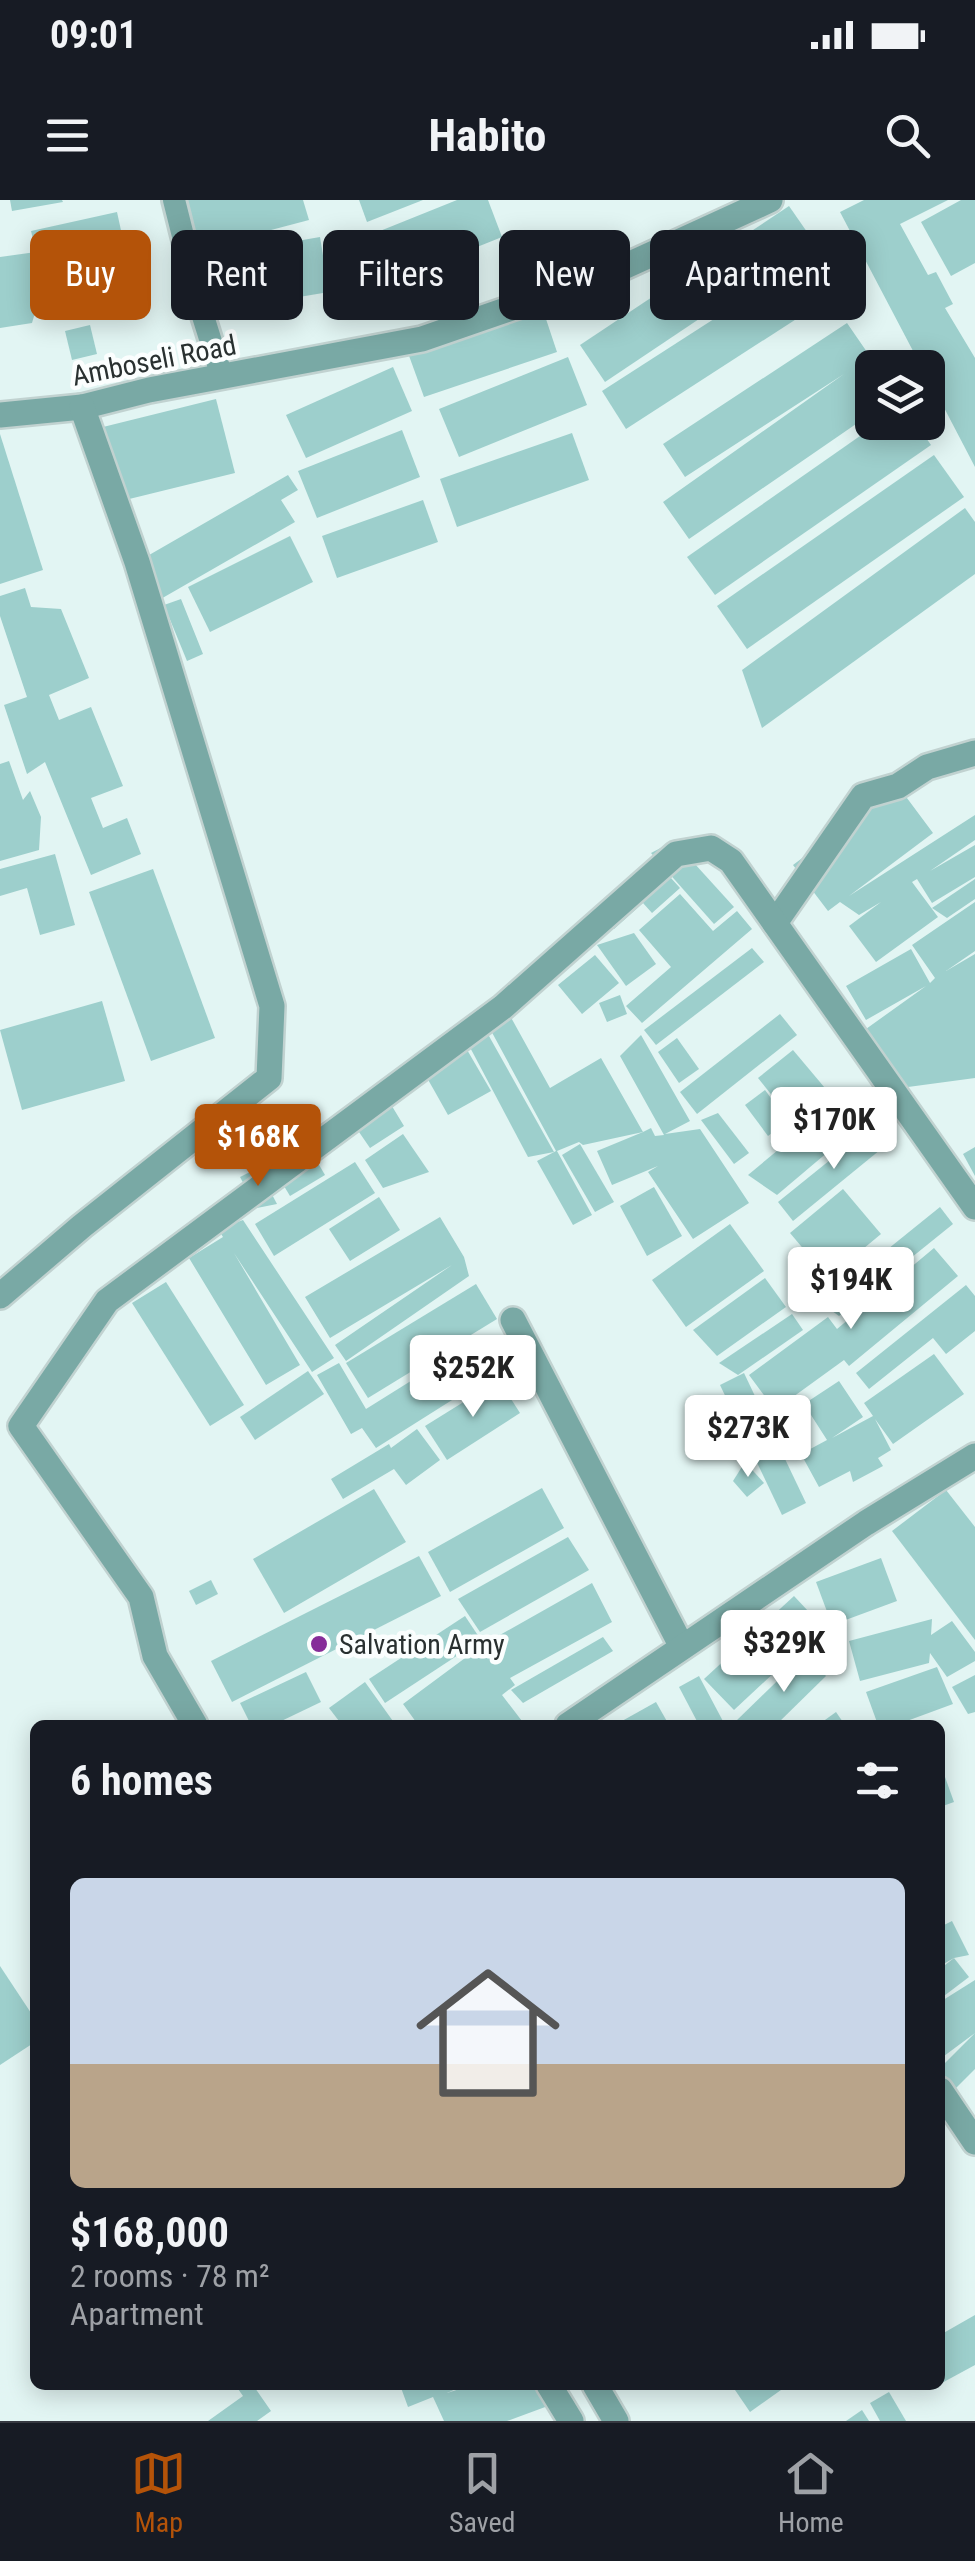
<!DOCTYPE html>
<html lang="en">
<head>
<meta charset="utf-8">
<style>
  body { margin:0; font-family:"Roboto Condensed",sans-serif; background:#20242c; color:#f1f3f6; height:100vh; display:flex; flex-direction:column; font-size:38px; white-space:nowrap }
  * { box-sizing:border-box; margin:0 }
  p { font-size:32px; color:#9ea1a6 }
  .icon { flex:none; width:55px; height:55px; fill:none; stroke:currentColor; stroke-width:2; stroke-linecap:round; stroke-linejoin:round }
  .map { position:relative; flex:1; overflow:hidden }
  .panel { position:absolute; left:30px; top:1520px; width:915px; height:670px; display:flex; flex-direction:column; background:#171b24; border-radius:15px; box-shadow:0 5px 25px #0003 }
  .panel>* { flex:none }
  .guide { position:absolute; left:30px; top:30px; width:915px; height:90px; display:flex; gap:20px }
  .buttons { position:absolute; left:855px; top:150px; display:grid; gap:20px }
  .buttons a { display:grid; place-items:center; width:90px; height:90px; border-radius:15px; background:#171b24; box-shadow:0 5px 25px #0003; font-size:50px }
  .price { position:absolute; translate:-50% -85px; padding:0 22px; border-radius:10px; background:#fff; color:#222; font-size:32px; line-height:65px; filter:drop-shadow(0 2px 5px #0008) }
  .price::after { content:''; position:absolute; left:50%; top:60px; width:30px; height:22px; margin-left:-15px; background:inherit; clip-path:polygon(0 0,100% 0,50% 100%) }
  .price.current { background:#b45309; color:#fff }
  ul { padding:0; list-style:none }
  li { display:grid; align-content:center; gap:20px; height:530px; padding:0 40px }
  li+li { border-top:2px solid #363941 }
  li span { display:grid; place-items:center; height:310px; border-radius:15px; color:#555 }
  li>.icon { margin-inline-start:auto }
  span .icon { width:180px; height:180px; fill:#fffc; stroke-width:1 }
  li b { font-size:42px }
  h2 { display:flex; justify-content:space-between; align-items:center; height:120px; padding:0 40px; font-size:42px }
  .chip { padding:0 35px; border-radius:15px; background:#171b24; box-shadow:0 5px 25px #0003; font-size:35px; line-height:90px }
  .chip.current { background:#b45309; color:#fff }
  .status { display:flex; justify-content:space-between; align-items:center; height:70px; padding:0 50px; background:#171b24; direction:ltr }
  .status svg { height:28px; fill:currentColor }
  header { display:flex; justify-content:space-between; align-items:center; height:130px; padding:0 40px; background:#171b24; font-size:45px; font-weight:700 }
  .tab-bar { display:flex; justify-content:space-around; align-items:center; height:140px; border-top:2px solid #363941; background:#171b24; font-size:28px; color:#9ea1a6 }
  .tab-bar a { display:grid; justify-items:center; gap:5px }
  .tab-bar .current { color:#b45309 }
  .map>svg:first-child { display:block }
  .building { fill:#9dcfcc }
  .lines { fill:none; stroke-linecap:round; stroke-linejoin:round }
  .lane-casing { stroke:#c1d2d0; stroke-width:28 }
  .street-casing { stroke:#c1d2d0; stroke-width:30 }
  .lane { stroke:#79a9a5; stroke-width:22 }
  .street { stroke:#79a9a5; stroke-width:25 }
  .poi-dot { fill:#862c99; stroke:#fbfefe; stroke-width:4 }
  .labels { text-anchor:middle; stroke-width:9; stroke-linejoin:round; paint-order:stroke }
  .street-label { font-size:28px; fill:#293030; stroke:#fbfefe }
  .poi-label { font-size:28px; fill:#293030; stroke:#fbfefe; text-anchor:start }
</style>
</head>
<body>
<div class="status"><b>09:01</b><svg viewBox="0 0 49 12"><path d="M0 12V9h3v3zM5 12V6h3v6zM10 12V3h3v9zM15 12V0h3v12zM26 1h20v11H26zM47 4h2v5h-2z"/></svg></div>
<header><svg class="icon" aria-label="menu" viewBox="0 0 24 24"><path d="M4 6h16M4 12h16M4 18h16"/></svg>Habito<svg class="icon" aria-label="search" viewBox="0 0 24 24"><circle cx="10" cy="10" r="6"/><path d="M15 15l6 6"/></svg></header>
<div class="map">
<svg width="975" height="2221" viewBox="0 0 975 2221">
  <rect width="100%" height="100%" fill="#e2f5f3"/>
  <g class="building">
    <path d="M 10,0 L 62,0 L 63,2 L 12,11 Z"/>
    <path d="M 174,0 L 303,0 L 309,20 L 187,52 Z"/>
    <path d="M 359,0 L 423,0 L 367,22 Z"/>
    <path d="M 457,0 L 488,0 L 502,37 L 385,84 L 365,37 Z"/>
    <path d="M 864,0 L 948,0 L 900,24 L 928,75 L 936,72 L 953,104 L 945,108 L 975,158 L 975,267 L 928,177 L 928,168 L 922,168 L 840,12 Z"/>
    <path d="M 961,0 L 975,0 L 975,63 L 951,76 L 921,22 Z"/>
    <path d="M 789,6 L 814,42 L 605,182 L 580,145 Z"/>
    <path d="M 117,12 L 127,58 L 39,78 L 41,92 L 32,123 L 0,128 L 0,57 L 36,52 L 31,31 Z"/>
    <path d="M 320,37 L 329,92 L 202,113 L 193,59 Z"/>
    <path d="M 810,57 L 835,94 L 626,229 L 602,191 Z"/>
    <path d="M 136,61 L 146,100 L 74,120 L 63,81 Z"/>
    <path d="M 542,107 L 557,152 L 424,197 L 408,153 Z"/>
    <path d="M 847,123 L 878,168 L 872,168 L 872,213 L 689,339 L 663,302 L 844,174 L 685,277 L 663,244 Z"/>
    <path d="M 90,125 L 97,154 L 72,160 L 65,131 Z"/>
    <path d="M 568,157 L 587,205 L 459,257 L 439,209 Z"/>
    <path d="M 393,167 L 412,211 L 306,258 L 286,215 Z"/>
    <path d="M 216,199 L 235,273 L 117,302 L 99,228 Z"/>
    <path d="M 880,222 L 915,222 L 931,245 L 715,395 L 687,357 Z"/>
    <path d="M 402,230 L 420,277 L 317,318 L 298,271 Z"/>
    <path d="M 572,233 L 589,280 L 457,327 L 440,279 Z"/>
    <path d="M 0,234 L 43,370 L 0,384 Z"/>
    <path d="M 934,255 L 964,297 L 747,449 L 717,406 Z"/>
    <path d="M 288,275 L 298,290 L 281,300 L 295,322 L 159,400 L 137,362 Z"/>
    <path d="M 423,300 L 438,342 L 337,378 L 322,336 Z"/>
    <path d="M 965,308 L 975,322 L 975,374 L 762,528 L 742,470 Z"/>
    <path d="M 290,336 L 313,382 L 210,432 L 188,387 Z"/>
    <path d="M 25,388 L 31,407 L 61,409 L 89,478 L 49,495 L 59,520 L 91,507 L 123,586 L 91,598 L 103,628 L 127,618 L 141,654 L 91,675 L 45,562 L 27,574 L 4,505 L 27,497 L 0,416 L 0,396 Z"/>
    <path d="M 181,399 L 203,454 L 187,461 L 164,405 Z"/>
    <path d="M 9,561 L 23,600 L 30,591 L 41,617 L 39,650 L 0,661 L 0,564 Z"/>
    <path d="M 898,586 L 933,633 L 849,696 L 975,615 L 975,640 L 930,671 L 975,645 L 975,677 L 932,703 L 917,679 L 912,682 L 938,717 L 876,762 L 849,726 L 881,702 L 859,715 L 840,702 L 828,711 L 793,665 Z"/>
    <path d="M 674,641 L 734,707 L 714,724 L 651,653 Z"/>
    <path d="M 55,654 L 75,725 L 40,735 L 27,688 L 0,696 L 0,669 Z"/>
    <path d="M 652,657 L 680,688 L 652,713 L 643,703 L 614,729 L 595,708 Z"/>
    <path d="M 153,669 L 215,838 L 151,861 L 89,692 Z"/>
    <path d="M 975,679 L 975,699 L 947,718 L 932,708 Z"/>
    <path d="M 680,694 L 713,731 L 737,711 L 752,729 L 642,823 L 626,806 L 671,767 L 639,730 Z"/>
    <path d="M 975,702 L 975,751 L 946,771 L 975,754 L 975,878 L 908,887 L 900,893 L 859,834 L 926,786 L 866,820 L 846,786 L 911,749 L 930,783 L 935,778 L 912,745 Z"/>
    <path d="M 634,733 L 656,764 L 626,786 L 597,745 Z"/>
    <path d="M 752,748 L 764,762 L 656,845 L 644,830 Z"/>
    <path d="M 595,755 L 619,783 L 582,814 L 558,785 Z"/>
    <path d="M 620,795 L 627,814 L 607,822 L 599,803 Z"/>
    <path d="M 102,801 L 125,881 L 22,910 L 0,830 Z"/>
    <path d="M 503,803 L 550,888 L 601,858 L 643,932 L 651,928 L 655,936 L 664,935 L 620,856 L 641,835 L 690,921 L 665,934 L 700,929 L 749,1003 L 693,1039 L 648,972 L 658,966 L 612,985 L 597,951 L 643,932 L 583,945 L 579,942 L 557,951 L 592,1015 L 573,1025 L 537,961 L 556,951 L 482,814 Z"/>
    <path d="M 780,814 L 797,835 L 697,914 L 680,892 Z"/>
    <path d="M 480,820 L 554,952 L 528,957 L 464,836 Z"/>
    <path d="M 459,836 L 491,891 L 448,915 L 417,860 Z"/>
    <path d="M 677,838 L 699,869 L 679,883 L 658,852 Z"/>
    <path d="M 793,850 L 830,894 L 782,908 L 758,878 Z"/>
    <path d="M 765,890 L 788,921 L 768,936 L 745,905 Z"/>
    <path d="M 384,893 L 404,926 L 370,948 L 359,932 L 349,934 Z"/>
    <path d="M 718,913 L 749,953 L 734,964 L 701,920 Z"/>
    <path d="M 813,921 L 835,946 L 777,995 L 748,975 Z"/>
    <path d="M 876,923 L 891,941 L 793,1021 L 778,1002 Z"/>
    <path d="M 403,934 L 429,972 L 383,988 L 365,960 Z"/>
    <path d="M 305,941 L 325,975 L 290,996 L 269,961 Z"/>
    <path d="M 580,944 L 614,1002 L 595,1012 L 562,955 Z"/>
    <path d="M 975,947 L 975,976 L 963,954 Z"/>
    <path d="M 355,962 L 375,993 L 274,1056 L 255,1024 Z"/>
    <path d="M 258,968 L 277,1004 L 257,1008 L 240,977 Z"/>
    <path d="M 654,987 L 682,1036 L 647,1056 L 620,1006 Z"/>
    <path d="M 843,989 L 881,1034 L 828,1078 L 790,1033 Z"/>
    <path d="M 379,997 L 400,1030 L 350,1061 L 329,1029 Z"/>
    <path d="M 940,1007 L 953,1024 L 839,1116 L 821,1103 Z"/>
    <path d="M 440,1017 L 464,1057 L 469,1076 L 346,1161 L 335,1145 L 452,1065 L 330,1138 L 305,1097 Z"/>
    <path d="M 243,1020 L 334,1158 L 312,1172 L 234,1053 L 300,1165 L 266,1185 L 189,1058 L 223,1037 L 218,1029 Z"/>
    <path d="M 730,1024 L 764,1071 L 686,1127 L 652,1080 Z"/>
    <path d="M 934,1048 L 958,1076 L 849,1166 L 844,1160 L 775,1210 L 749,1175 L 828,1117 L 837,1129 Z"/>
    <path d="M 765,1078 L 786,1107 L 717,1156 L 693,1130 Z"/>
    <path d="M 166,1082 L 244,1205 L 210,1226 L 132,1103 Z"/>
    <path d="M 476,1084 L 497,1119 L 368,1198 L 346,1163 Z"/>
    <path d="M 966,1085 L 975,1096 L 975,1131 L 946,1154 L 933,1138 L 869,1189 L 856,1173 Z"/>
    <path d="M 792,1114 L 803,1130 L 738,1175 L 719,1163 Z"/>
    <path d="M 478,1139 L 498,1171 L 376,1248 L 362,1228 L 351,1234 L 317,1175 L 339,1163 L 366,1209 Z"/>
    <path d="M 934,1154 L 964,1194 L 893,1244 L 875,1219 L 891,1250 L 878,1258 L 883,1266 L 853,1282 L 850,1271 L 819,1287 L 801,1254 L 827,1240 L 804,1204 L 839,1181 L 863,1217 L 832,1238 L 873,1216 L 864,1203 Z"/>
    <path d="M 308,1171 L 324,1194 L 255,1240 L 240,1217 Z"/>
    <path d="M 744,1173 L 806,1303 L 782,1315 L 720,1185 Z"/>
    <path d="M 499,1180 L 520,1213 L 447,1260 L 425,1226 Z"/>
    <path d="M 417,1229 L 440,1260 L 406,1285 L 394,1269 L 343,1299 L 331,1279 L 389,1244 L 391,1248 Z"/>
    <path d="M 745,1262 L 764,1283 L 747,1297 L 733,1281 Z"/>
    <path d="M 542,1288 L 564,1328 L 450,1392 L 428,1352 Z"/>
    <path d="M 374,1289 L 406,1342 L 284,1413 L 253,1359 Z"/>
    <path d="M 946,1290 L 975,1327 L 975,1440 L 892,1331 Z"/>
    <path d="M 568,1337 L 589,1370 L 480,1432 L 458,1399 Z"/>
    <path d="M 419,1356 L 441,1396 L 232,1502 L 211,1461 Z"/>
    <path d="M 881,1358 L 897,1401 L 832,1425 L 816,1382 Z"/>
    <path d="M 211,1380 L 218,1394 L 196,1405 L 189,1391 Z"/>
    <path d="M 592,1383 L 612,1422 L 510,1478 L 515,1485 L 502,1495 L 525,1525 L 411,1525 L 416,1522 L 403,1504 L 484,1444 Z"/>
    <path d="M 794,1396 L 823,1427 L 734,1510 L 704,1479 Z"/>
    <path d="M 465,1416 L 481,1440 L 385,1503 L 369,1479 Z"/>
    <path d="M 932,1419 L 931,1435 L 952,1421 L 975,1452 L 975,1461 L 947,1477 L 930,1453 L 929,1463 L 860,1481 L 849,1441 Z"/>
    <path d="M 603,1437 L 613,1451 L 523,1503 L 511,1490 Z"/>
    <path d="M 805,1454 L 826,1476 L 776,1525 L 737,1525 L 735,1522 Z"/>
    <path d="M 937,1467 L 953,1504 L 896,1525 L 878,1525 L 866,1492 Z"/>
    <path d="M 306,1472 L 321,1502 L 273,1525 L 251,1525 L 240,1503 Z"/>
    <path d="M 975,1475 L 975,1512 L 968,1514 L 952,1487 Z"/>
    <path d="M 699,1476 L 725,1525 L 699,1525 L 679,1487 Z"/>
    <path d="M 365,1482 L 395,1524 L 393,1525 L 342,1525 L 329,1508 Z"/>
    <path d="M 656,1502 L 669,1525 L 625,1525 L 622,1521 Z"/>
    <path d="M 836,1512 L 845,1525 L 818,1525 Z"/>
    <path d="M 940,1563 L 954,1602 L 940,1607 Z"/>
    <path d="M 952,1721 L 969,1755 L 954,1758 L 940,1766 L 940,1727 Z"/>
    <path d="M 954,1758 L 969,1777 L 940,1799 L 940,1769 Z"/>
    <path d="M 0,1766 L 35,1819 L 35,1842 L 0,1865 Z"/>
    <path d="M 975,1780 L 975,1869 L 954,1890 L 940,1877 L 940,1868 L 975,1833 L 940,1859 L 940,1802 Z"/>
    <path d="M 975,2115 L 975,2165 L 940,2184 L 940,2135 Z"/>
    <path d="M 238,2185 L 253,2185 L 271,2211 L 257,2221 L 208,2221 L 243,2196 L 236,2186 Z"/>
    <path d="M 400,2185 L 465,2185 L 447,2193 L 472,2185 L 545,2185 L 556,2203 L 507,2221 L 444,2221 L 433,2197 L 408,2207 Z"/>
    <path d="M 742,2185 L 788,2185 L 750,2212 L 735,2190 Z"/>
    <path d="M 889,2192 L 906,2221 L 880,2221 L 870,2203 Z"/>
    <path d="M 862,2210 L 869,2221 L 846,2221 Z"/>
  </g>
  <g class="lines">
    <g class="lane-casing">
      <path id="lane" d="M 174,0 L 187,52 L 193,59 L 202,113 L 222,177"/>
    </g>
    <g class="street-casing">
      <g id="street">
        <path d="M 0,215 L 82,207 L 149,190 L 422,139 L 604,76 L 770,0"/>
        <path d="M 775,723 L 863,596 L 898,586 L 927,567 L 975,553"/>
        <path d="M 0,1096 L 82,1026 L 269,878 L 272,806 L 137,362 L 82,207"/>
        <path d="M 513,1120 L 682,1447"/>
        <path d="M 195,1525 L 155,1456 L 141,1397 L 21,1226 L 107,1101 L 503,807 L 676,654 L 711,648 L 731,661 L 975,1007"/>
        <path d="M 568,1525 L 866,1323 L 975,1256"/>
        <path d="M 940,1890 L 975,1942"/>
        <path d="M 549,2185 L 571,2221"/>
        <path d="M 595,2185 L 616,2221"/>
      </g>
    </g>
    <use href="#lane" class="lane"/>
    <use href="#street" class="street"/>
  </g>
  <circle class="poi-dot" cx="319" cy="1444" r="10"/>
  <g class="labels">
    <g class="street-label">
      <text transform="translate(154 160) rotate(-11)" y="10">Amboseli Road</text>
    </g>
    <g class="poi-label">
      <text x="339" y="1454">Salvation Army</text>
    </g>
  </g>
</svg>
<div class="buttons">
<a><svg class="icon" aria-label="layers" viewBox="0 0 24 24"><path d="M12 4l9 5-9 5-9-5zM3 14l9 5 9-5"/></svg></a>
</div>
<b class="price" style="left:834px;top:972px">$170K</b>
<b class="price current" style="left:258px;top:989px">$168K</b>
<b class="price" style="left:851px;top:1132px">$194K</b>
<b class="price" style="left:473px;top:1220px">$252K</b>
<b class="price" style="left:748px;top:1280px">$273K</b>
<b class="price" style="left:784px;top:1495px">$329K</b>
<div class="guide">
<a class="chip current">Buy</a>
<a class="chip">Rent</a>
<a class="chip">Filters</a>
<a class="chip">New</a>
<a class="chip">Apartment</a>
</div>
<section class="panel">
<h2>6 homes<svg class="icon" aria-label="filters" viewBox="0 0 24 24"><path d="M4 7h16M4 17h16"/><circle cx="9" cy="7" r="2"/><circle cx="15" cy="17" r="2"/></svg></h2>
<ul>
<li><span style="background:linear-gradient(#c9d6e8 60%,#b9a48a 0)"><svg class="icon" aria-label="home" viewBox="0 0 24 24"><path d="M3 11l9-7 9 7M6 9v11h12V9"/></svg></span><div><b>$168,000</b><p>2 rooms · 78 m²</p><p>Apartment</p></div></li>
</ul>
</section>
</div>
<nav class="tab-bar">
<a class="current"><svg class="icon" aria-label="map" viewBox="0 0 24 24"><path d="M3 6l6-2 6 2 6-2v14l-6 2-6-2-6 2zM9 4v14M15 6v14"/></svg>Map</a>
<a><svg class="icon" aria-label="saved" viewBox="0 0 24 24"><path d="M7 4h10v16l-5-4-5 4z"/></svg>Saved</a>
<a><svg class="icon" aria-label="home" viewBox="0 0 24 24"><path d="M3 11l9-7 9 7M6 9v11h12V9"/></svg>Home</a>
</nav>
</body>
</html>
